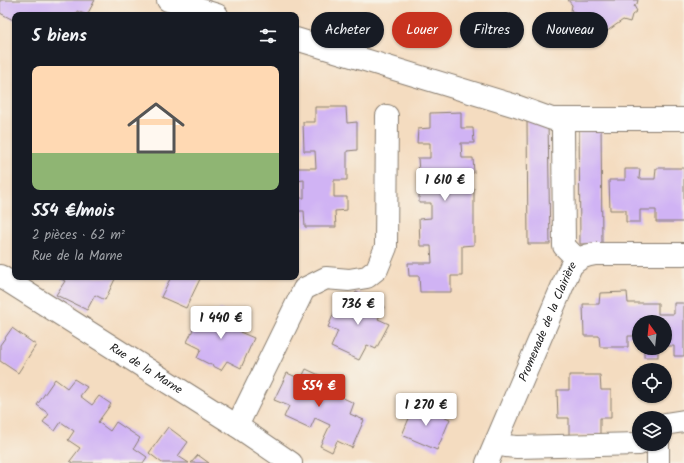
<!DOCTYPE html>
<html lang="fr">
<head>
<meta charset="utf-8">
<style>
  body { margin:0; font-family:Kalam,sans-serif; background:#20242c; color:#f1f3f6; height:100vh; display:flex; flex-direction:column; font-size:15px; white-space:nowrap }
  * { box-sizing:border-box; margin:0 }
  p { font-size:13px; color:#9ea1a6 }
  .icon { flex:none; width:22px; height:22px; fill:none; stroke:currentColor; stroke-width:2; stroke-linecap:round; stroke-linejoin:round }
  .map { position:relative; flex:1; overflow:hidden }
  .panel { position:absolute; left:12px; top:12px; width:287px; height:268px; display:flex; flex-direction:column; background:#171b24; border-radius:8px; box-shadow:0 1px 3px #0004 }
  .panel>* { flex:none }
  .hud { position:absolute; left:311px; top:12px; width:313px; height:36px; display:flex; gap:8px }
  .needle { width:26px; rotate:345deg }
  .buttons { position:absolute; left:632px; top:315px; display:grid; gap:8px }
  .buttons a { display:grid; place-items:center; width:40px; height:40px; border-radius:50%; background:#171b24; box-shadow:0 1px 3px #0004; font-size:20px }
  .price { position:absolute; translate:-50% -34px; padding:0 9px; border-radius:4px; background:#fff; color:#222; font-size:13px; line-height:26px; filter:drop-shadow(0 1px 2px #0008) }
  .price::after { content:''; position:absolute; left:50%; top:24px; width:12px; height:9px; margin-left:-6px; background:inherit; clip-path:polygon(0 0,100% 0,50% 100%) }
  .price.active { background:#c8321e; color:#fff }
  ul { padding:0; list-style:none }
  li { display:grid; align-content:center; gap:8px; height:212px; padding:0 20px }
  li span { display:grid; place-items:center; height:124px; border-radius:8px; color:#555 }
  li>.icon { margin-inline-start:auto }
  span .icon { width:72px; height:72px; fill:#fffc; stroke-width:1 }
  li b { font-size:17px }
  h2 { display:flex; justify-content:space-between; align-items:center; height:48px; padding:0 20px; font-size:17px }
  .chip { padding:0 14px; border-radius:18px; background:#171b24; box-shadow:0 1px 3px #0004; font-size:14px; line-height:36px }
  .chip.active { background:#c8321e; color:#fff }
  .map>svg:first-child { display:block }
  .building { fill:#d0b3f4 }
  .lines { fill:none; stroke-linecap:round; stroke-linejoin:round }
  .minor-casing { stroke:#887c6e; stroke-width:24 }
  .minor { stroke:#fff; stroke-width:22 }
  .labels { text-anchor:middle; stroke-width:4; stroke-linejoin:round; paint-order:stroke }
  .street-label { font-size:12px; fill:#1c1c1c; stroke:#f7f3e8 }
</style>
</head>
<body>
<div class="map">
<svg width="684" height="463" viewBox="0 0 684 463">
  <rect width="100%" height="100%" fill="#f7f3e8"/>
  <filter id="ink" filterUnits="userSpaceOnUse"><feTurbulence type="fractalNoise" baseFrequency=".025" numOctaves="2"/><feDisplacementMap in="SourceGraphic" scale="8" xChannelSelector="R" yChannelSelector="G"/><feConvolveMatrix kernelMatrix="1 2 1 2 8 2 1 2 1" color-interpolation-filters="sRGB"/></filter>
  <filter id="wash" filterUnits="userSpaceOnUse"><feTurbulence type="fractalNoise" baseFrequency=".012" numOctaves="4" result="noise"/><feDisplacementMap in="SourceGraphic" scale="16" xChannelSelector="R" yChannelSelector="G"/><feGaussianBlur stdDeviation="0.9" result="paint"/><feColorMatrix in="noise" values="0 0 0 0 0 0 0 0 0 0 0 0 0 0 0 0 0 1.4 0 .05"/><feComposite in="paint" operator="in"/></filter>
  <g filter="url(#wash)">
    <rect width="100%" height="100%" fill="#f4dcc0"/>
    <g id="blocks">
      <g class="building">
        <path d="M 0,0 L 95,0 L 87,15 L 77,11 L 75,15 L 15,15 L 15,21 L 0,13 Z"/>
        <path d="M 568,0 L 638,0 L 637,4 L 634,6 L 637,11 L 632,15 L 630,22 L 623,20 L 593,41 L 579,39 L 581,29 L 583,27 L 575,14 L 575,12 L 571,11 L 572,5 Z"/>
        <path d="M 315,107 L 346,107 L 347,123 L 357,122 L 357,150 L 347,151 L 347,180 L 334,180 L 334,197 L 347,197 L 347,210 L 335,211 L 336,227 L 305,227 L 304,211 L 296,211 L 296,198 L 304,198 L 304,180 L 296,181 L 296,168 L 316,168 L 315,151 L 304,151 L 303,122 L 315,122 Z"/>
        <path d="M 461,112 L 461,128 L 473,128 L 474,143 L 461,143 L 462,158 L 473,158 L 474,173 L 462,173 L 462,188 L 474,188 L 474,245 L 462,246 L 462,276 L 451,276 L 451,292 L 420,292 L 419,276 L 409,276 L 408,263 L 432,263 L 431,246 L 420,246 L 419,219 L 431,218 L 431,203 L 419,203 L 419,188 L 430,188 L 430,173 L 419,173 L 418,158 L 430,158 L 430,143 L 417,143 L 418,129 L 430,128 L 430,113 Z"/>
        <path d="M 527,121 L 548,121 L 550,244 L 528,244 Z"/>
        <path d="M 579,121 L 601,121 L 602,244 L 580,244 Z"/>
        <path d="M 656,168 L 684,168 L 684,222 L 656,222 L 656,210 L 640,210 L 640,222 L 626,222 L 626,210 L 610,210 L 609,180 L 625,180 L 625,169 L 640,169 L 639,179 L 655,179 Z"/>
        <path d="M 57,277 L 116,277 L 105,300 L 95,295 L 87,310 L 56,295 L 65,281 Z"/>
        <path d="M 171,277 L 201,277 L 186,308 L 161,297 Z"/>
        <path d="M 356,292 L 385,306 L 378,319 L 389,324 L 376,349 L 367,345 L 359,360 L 331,347 L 338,331 L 328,327 L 339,301 L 350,306 Z"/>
        <path d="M 627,292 L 628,303 L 658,303 L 658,314 L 674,314 L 674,303 L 684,303 L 684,356 L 674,356 L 674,346 L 665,346 L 665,322 L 639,322 L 639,336 L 628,336 L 628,347 L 600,347 L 599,336 L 584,336 L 583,304 L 599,304 L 600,293 Z"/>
        <path d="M 220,309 L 245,322 L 240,332 L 254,338 L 241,368 L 227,361 L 221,370 L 197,358 L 201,349 L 187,342 L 201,313 L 214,319 Z"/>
        <path d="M 12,328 L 36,345 L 18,373 L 0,361 L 0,345 Z"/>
        <rect x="644" y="348" width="14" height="9"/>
        <path d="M 306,369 L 332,381 L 328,391 L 354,403 L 350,414 L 364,420 L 352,448 L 337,441 L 332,452 L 320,446 L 330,425 L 315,418 L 310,429 L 284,417 L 289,406 L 274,400 L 287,373 L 301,379 Z"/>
        <path d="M 569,375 L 600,375 L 601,390 L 611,390 L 611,418 L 600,418 L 600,435 L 569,435 L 569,418 L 558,418 L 557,390 L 569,390 Z"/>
        <path d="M 55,379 L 67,388 L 74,379 L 87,387 L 80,396 L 92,405 L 99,396 L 111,404 L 98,422 L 110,431 L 116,422 L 140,438 L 134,448 L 147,457 L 143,463 L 73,463 L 70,461 L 80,448 L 68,440 L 74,431 L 61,422 L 55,431 L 43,422 L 49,414 L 37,405 Z"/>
        <path d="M 415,404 L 450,419 L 437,450 L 402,435 Z"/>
        <path d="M 168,427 L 188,442 L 178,456 L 189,463 L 162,463 L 149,453 Z"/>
        <path d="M 198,455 L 209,463 L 191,463 Z"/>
      </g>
    </g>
  </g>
  <g filter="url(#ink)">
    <use href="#blocks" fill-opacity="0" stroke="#887c6e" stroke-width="1"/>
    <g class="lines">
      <g class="minor-casing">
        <g id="minor">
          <path d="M 168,0 L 217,15"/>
          <path d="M 296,39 L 516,106 L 552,119 L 684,119"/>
          <path d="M 563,130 L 564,246 L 577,259"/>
          <path id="s1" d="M 0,276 L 237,426 L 291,463"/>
          <path d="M 665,424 L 684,421"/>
          <path d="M 237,426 L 304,289 L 326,278 L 349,280 L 367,277 L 377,269 L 386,247 L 387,116"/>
          <path d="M 497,440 L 506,446 L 517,447 L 639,444"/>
          <path d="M 658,444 L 658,463"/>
          <path id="s2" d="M 487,463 L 571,266 C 578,258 585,255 595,254 L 684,254"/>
        </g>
      </g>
      <use href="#minor" class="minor"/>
    </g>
  </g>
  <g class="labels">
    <g class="street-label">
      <text dy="4" stroke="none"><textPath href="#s2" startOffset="154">Promenade de la Clairière</textPath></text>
      <text dy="4" stroke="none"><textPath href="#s1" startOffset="173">Rue de la Marne</textPath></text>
    </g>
  </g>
</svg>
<div class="buttons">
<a><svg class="needle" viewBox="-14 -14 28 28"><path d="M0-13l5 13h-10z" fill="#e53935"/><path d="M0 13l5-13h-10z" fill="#9ea1a6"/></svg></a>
<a><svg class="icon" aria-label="locate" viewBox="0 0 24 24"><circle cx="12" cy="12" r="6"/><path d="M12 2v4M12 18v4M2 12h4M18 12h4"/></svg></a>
<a><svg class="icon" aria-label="layers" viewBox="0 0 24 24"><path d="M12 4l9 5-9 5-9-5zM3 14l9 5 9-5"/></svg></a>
</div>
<b class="price" style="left:445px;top:202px">1 610 €</b>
<b class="price" style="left:358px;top:326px">736 €</b>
<b class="price" style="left:221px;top:340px">1 440 €</b>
<b class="price active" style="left:319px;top:408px">554 €</b>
<b class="price" style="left:426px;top:427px">1 270 €</b>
<div class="hud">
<a class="chip">Acheter</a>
<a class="chip active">Louer</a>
<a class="chip">Filtres</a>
<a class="chip">Nouveau</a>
</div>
<section class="panel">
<h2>5 biens<svg class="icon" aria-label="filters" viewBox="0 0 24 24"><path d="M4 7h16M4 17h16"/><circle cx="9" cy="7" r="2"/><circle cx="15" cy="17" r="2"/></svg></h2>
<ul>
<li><span style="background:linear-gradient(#ffd9b3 70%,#8fb573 0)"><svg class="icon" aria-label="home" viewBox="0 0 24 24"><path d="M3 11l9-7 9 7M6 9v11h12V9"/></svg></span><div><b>554 €/mois</b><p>2 pièces · 62 m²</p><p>Rue de la Marne</p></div></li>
</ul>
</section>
</div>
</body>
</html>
